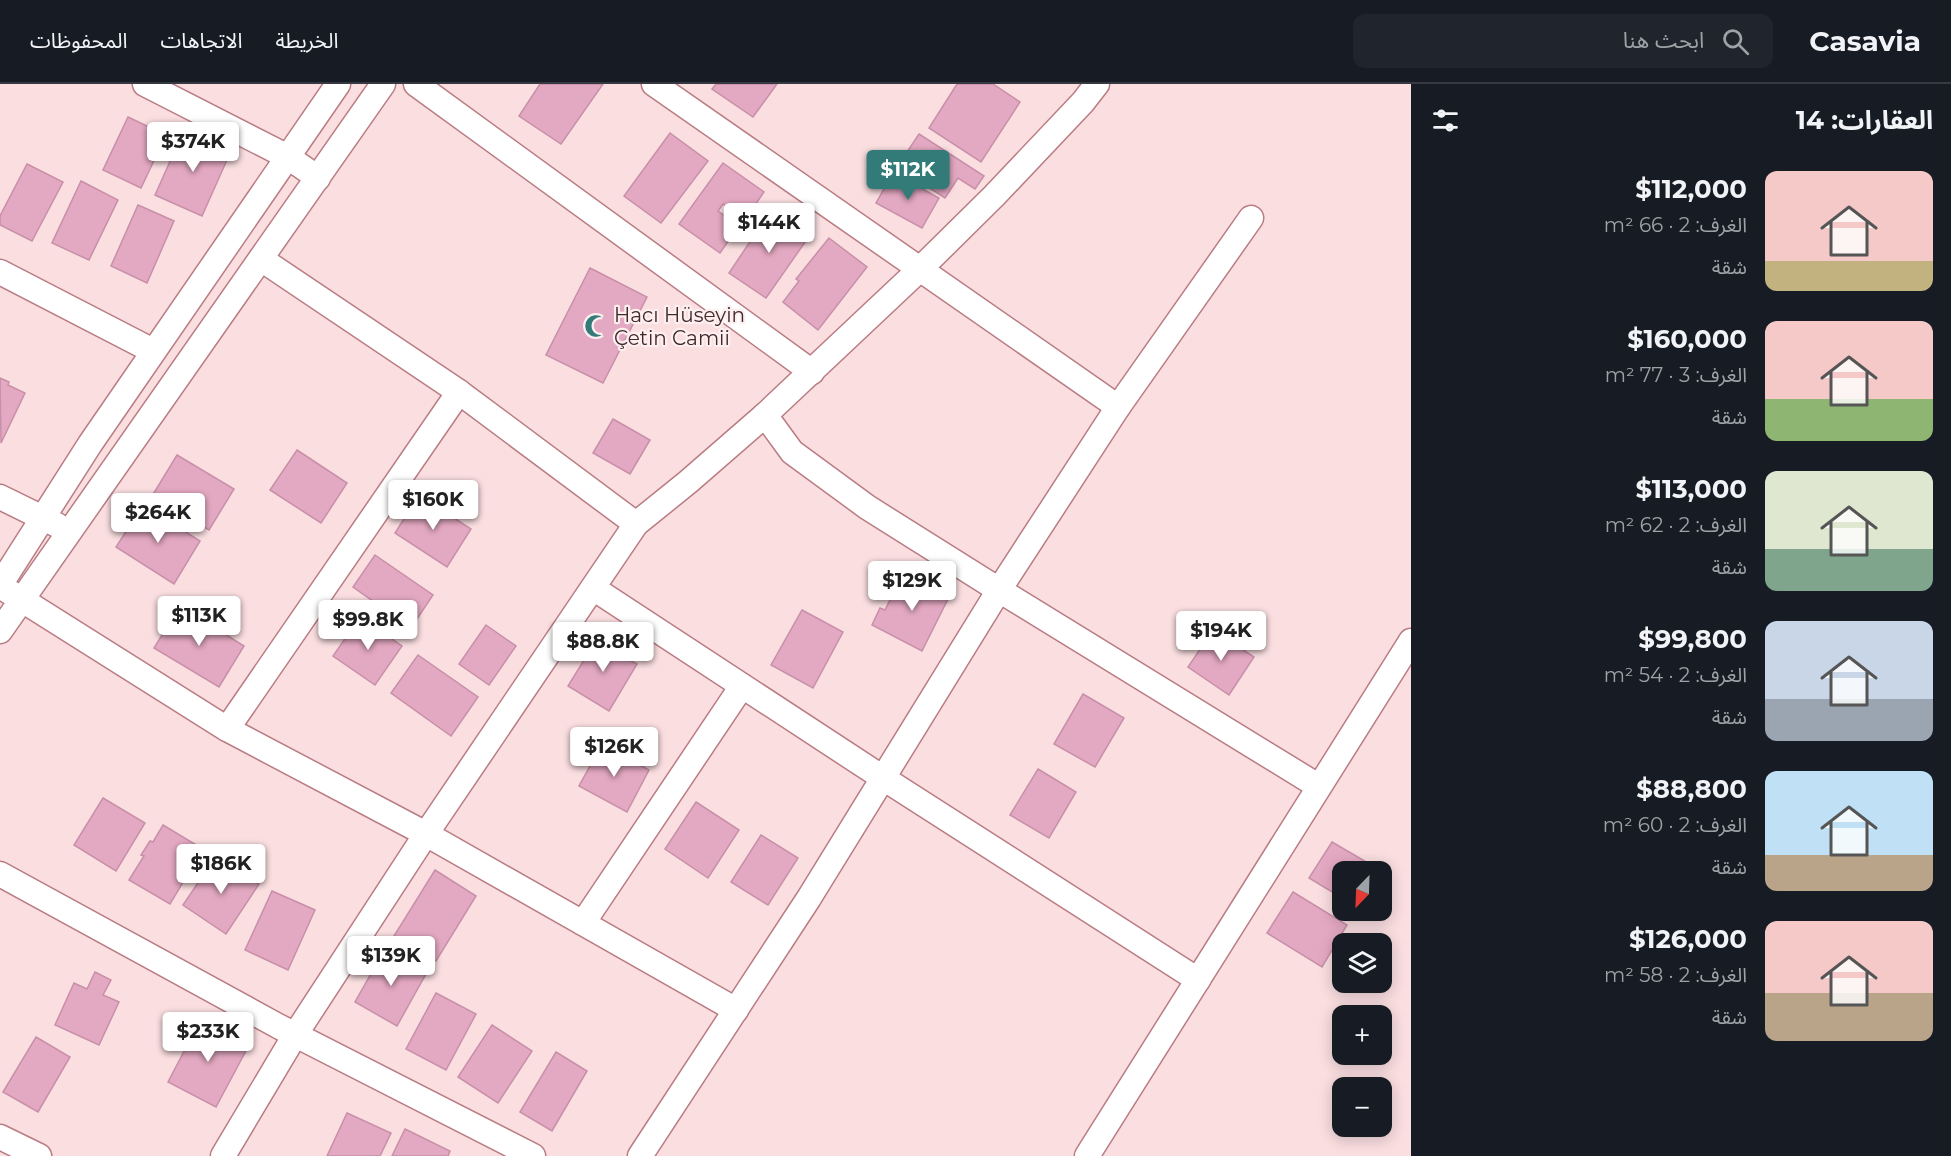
<!DOCTYPE html>
<html lang="ar">
<head>
<meta charset="utf-8">
<style>
  body { margin:0; font-family:Montserrat,"Noto Sans Arabic",sans-serif; background:#20242c; color:#f1f3f6; direction:rtl; height:100vh; display:flex; flex-direction:column; font-size:22px; white-space:nowrap }
  * { box-sizing:border-box; margin:0 }
  p { font-size:20px; color:#9ea1a6 }
  .icon { flex:none; width:33px; height:33px; fill:none; stroke:currentColor; stroke-width:2; stroke-linecap:round; stroke-linejoin:round }
  .map { position:relative; flex:1; overflow:hidden; direction:ltr }
  .sheet { display:flex; flex-direction:column; background:#171b24; width:540px }
  .sheet>* { flex:none }
  .needle { width:39px; rotate:203deg }
  .buttons { position:absolute; left:1332px; top:777px; display:grid; gap:12px }
  .buttons a { display:grid; place-items:center; width:60px; height:60px; border-radius:12px; background:#171b24; box-shadow:0 3px 15px #0003; font-size:30px }
  .price { position:absolute; translate:-50% -51px; padding:0 14px; border-radius:6px; background:#fff; color:#222; font-size:20px; line-height:39px; filter:drop-shadow(0 2px 3px #0008) }
  .price::after { content:''; position:absolute; left:50%; top:36px; width:18px; height:14px; margin-left:-9px; background:inherit; clip-path:polygon(0 0,100% 0,50% 100%) }
  .price.current { background:#327b78; color:#fff }
  ul { padding:0; list-style:none }
  li { display:flex; align-items:center; gap:18px; height:150px; padding:0 18px }
  li span { display:grid; place-items:center; flex:none; width:168px; height:120px; border-radius:12px; color:#555 }
  li>.icon { margin-inline-start:auto }
  span .icon { width:72px; height:72px; fill:#fffc; stroke-width:1 }
  li b { font-size:26px }
  h2 { display:flex; justify-content:space-between; align-items:center; height:72px; padding:0 18px; font-size:26px }
  header { display:flex; align-items:center; gap:36px; box-sizing:border-box; height:84px; padding:0 30px; background:#171b24; border-bottom:2px solid #363941 }
  header strong { font-size:28px }
  nav { display:flex; gap:33px; margin-inline-start:auto; font-size:21px }
  .search { width:420px; height:54px; background:#20242c; display:flex; align-items:center; gap:15px; box-sizing:border-box; padding:0 21px; border-radius:12px; color:#9ea1a6; font-size:22px }
  main { display:flex; flex:1; min-height:0 }
  .map>svg:first-child { display:block }
  .building { fill:#e4a9c2; stroke:#c88fa8; stroke-width:1.5 }
  .lines { fill:none; stroke-linecap:round; stroke-linejoin:round }
  .minor-casing { stroke:#b97c83; stroke-width:27 }
  .minor { stroke:#fff; stroke-width:24 }
  .labels { text-anchor:middle; stroke-width:4.5; stroke-linejoin:round; paint-order:stroke }
  .poi-label { font-size:20px; fill:#41282b; stroke:#fdeff0; text-anchor:start }
</style>
</head>
<body>
<header>
<strong>Casavia</strong>
<div class="search"><svg class="icon" aria-label="search" viewBox="0 0 24 24"><circle cx="10" cy="10" r="6"/><path d="M15 15l6 6"/></svg>ابحث هنا</div>
<nav><a>الخريطة</a><a>الاتجاهات</a><a>المحفوظات</a></nav>
</header>
<main>
<section class="sheet">
<h2>العقارات: 14<svg class="icon" aria-label="filters" viewBox="0 0 24 24"><path d="M4 7h16M4 17h16"/><circle cx="9" cy="7" r="2"/><circle cx="15" cy="17" r="2"/></svg></h2>
<ul>
<li><span style="background:linear-gradient(#f6c9c9 75%,#c2b280 0)"><svg class="icon" aria-label="home" viewBox="0 0 24 24"><path d="M3 11l9-7 9 7M6 9v11h12V9"/></svg></span><div><b>$112,000</b><p>الغرف: 2 · 66 m²</p><p>شقة</p></div></li>
<li><span style="background:linear-gradient(#f6c9c9 65%,#8fb573 0)"><svg class="icon" aria-label="home" viewBox="0 0 24 24"><path d="M3 11l9-7 9 7M6 9v11h12V9"/></svg></span><div><b>$160,000</b><p>الغرف: 3 · 77 m²</p><p>شقة</p></div></li>
<li><span style="background:linear-gradient(#dfe7d0 65%,#7fa58c 0)"><svg class="icon" aria-label="home" viewBox="0 0 24 24"><path d="M3 11l9-7 9 7M6 9v11h12V9"/></svg></span><div><b>$113,000</b><p>الغرف: 2 · 62 m²</p><p>شقة</p></div></li>
<li><span style="background:linear-gradient(#c9d6e8 65%,#9aa5b1 0)"><svg class="icon" aria-label="home" viewBox="0 0 24 24"><path d="M3 11l9-7 9 7M6 9v11h12V9"/></svg></span><div><b>$99,800</b><p>الغرف: 2 · 54 m²</p><p>شقة</p></div></li>
<li><span style="background:linear-gradient(#bfe0f5 70%,#b9a48a 0)"><svg class="icon" aria-label="home" viewBox="0 0 24 24"><path d="M3 11l9-7 9 7M6 9v11h12V9"/></svg></span><div><b>$88,800</b><p>الغرف: 2 · 60 m²</p><p>شقة</p></div></li>
<li><span style="background:linear-gradient(#f6c9c9 60%,#b9a48a 0)"><svg class="icon" aria-label="home" viewBox="0 0 24 24"><path d="M3 11l9-7 9 7M6 9v11h12V9"/></svg></span><div><b>$126,000</b><p>الغرف: 2 · 58 m²</p><p>شقة</p></div></li>
</ul>
</section>
<div class="map">
<svg width="1411" height="1072" viewBox="0 0 1411 1072">
  <rect width="100%" height="100%" fill="#fadee0"/>
  <g class="building">
    <path d="M 540,0 L 603,0 L 561,60 L 519,32 Z"/>
    <path d="M 716,0 L 777,0 L 753,33 L 712,5 Z"/>
    <path d="M 957,0 L 993,0 L 1020,18 L 981,78 L 929,44 Z"/>
    <path d="M 128,33 L 166,51 L 141,104 L 103,86 Z"/>
    <path d="M 184,46 L 231,67 L 202,132 L 155,111 Z"/>
    <path d="M 670,49 L 708,77 L 661,139 L 624,112 Z"/>
    <path d="M 919,50 L 984,92 L 975,105 L 958,94 L 945,114 L 897,83 Z"/>
    <path d="M 723,79 L 764,108 L 745,136 L 723,120 L 718,127 L 739,142 L 720,169 L 679,140 Z"/>
    <path d="M 27,80 L 63,98 L 32,157 L 0,141 L 0,132 Z"/>
    <path d="M 893,89 L 939,114 L 922,144 L 876,119 Z"/>
    <path d="M 81,97 L 118,116 L 89,176 L 52,159 Z"/>
    <path d="M 138,121 L 174,137 L 147,199 L 111,182 Z"/>
    <path d="M 772,125 L 810,151 L 766,214 L 729,189 Z"/>
    <path d="M 829,154 L 867,183 L 818,246 L 783,218 L 799,197 L 796,195 Z"/>
    <path d="M 590,184 L 647,213 L 603,299 L 546,271 Z"/>
    <path d="M 0,294 L 9,298 L 8,301 L 25,309 L 1,359 Z"/>
    <path d="M 613,335 L 650,356 L 630,390 L 593,369 Z"/>
    <path d="M 297,366 L 347,399 L 321,439 L 270,406 Z"/>
    <path d="M 177,371 L 234,405 L 209,446 L 152,412 Z"/>
    <path d="M 419,411 L 471,445 L 447,483 L 395,449 Z"/>
    <path d="M 143,421 L 200,457 L 174,500 L 116,463 Z"/>
    <path d="M 375,471 L 433,511 L 411,544 L 353,503 Z"/>
    <path d="M 903,489 L 949,513 L 922,567 L 872,541 L 880,524 L 885,526 Z"/>
    <path d="M 180,522 L 244,562 L 219,603 L 154,564 Z"/>
    <path d="M 802,526 L 843,548 L 813,604 L 771,581 Z"/>
    <path d="M 360,533 L 402,562 L 375,601 L 333,572 Z"/>
    <path d="M 486,541 L 516,562 L 489,601 L 459,580 Z"/>
    <path d="M 1213,546 L 1254,573 L 1229,611 L 1188,583 Z"/>
    <path d="M 600,550 L 626,565 L 622,572 L 637,580 L 609,627 L 568,602 Z"/>
    <path d="M 418,571 L 478,613 L 451,652 L 391,609 Z"/>
    <path d="M 1083,610 L 1124,634 L 1095,683 L 1054,660 Z"/>
    <path d="M 602,660 L 649,686 L 627,728 L 579,702 Z"/>
    <path d="M 1038,685 L 1076,708 L 1049,754 L 1010,731 Z"/>
    <path d="M 103,714 L 145,739 L 116,787 L 74,761 Z"/>
    <path d="M 696,718 L 739,746 L 708,794 L 665,765 Z"/>
    <path d="M 163,741 L 203,765 L 170,820 L 129,796 L 144,772 L 141,771 L 150,757 L 153,758 Z"/>
    <path d="M 761,751 L 798,774 L 768,821 L 731,798 Z"/>
    <path d="M 1332,758 L 1375,783 L 1372,788 L 1342,788 L 1342,814 L 1309,794 Z"/>
    <path d="M 216,772 L 259,800 L 226,850 L 183,821 Z"/>
    <path d="M 435,786 L 476,812 L 436,877 L 394,852 Z"/>
    <path d="M 272,807 L 315,826 L 288,886 L 245,866 Z"/>
    <path d="M 1293,808 L 1347,841 L 1322,883 L 1267,849 Z"/>
    <path d="M 385,865 L 427,888 L 397,942 L 355,918 Z"/>
    <path d="M 95,888 L 111,896 L 103,911 L 119,918 L 99,961 L 55,941 L 74,899 L 87,905 Z"/>
    <path d="M 436,909 L 476,930 L 446,986 L 406,965 Z"/>
    <path d="M 201,935 L 249,961 L 216,1023 L 168,998 Z"/>
    <path d="M 492,941 L 532,967 L 498,1019 L 458,993 Z"/>
    <path d="M 36,953 L 70,973 L 38,1028 L 3,1008 Z"/>
    <path d="M 556,968 L 587,987 L 552,1047 L 520,1028 Z"/>
    <path d="M 347,1029 L 391,1049 L 380,1072 L 327,1072 Z"/>
    <path d="M 405,1045 L 450,1067 L 448,1072 L 392,1072 Z"/>
  </g>
  <g class="lines">
    <g class="minor-casing">
      <g id="minor">
        <path d="M 145,0 L 288,73 L 318,94"/>
        <path d="M 416,0 L 812,288"/>
        <path d="M 654,0 L 1118,323"/>
        <path d="M 261,175 L 459,308 L 636,440"/>
        <path d="M 0,188 L 153,267"/>
        <path d="M 765,331 L 792,368 L 867,423 L 999,506 L 1318,702"/>
        <path d="M 0,413 L 57,441"/>
        <path d="M 0,501 L 90,360 L 338,0"/>
        <path d="M 0,502 L 227,645 L 426,750 L 736,926"/>
        <path d="M 593,504 L 883,694 L 1198,896"/>
        <path d="M 0,547 L 383,0"/>
        <path d="M 227,645 L 459,308"/>
        <path d="M 0,790 L 278,942 L 533,1072"/>
        <path d="M 583,839 L 742,602"/>
        <path d="M 0,1053 L 39,1072"/>
        <path d="M 223,1072 L 295,951 L 426,750 L 636,440 L 688,398 L 765,331 L 919,186 L 994,112 L 1083,18 L 1097,0"/>
        <path d="M 640,1072 L 809,814 L 999,506 L 1118,323 L 1251,134"/>
        <path d="M 1087,1072 L 1411,557"/>
      </g>
    </g>
    <use href="#minor" class="minor"/>
  </g>
  <defs>
    <g id="mosque-bare" transform="scale(1.8)"><path d="M3.5-4.9A6 6 0 1 0 3.5 4.9A5 5 0 1 1 3.5-4.9Z" fill="#327b78" stroke="#fdeff0" stroke-width="2.5" paint-order="stroke"/></g>
  </defs>
  <g fill-rule="evenodd">
    <use href="#mosque-bare" x="596" y="242"/>
  </g>
  <g class="labels">
    <g class="poi-label">
      <text x="614" y="238">Hacı Hüseyin<tspan x="614" dy="23">Çetin Camii</tspan></text>
    </g>
  </g>
</svg>
<div class="buttons">
<a><svg class="needle" viewBox="-14 -14 28 28"><path d="M0-13l5 13h-10z" fill="#e53935"/><path d="M0 13l5-13h-10z" fill="#9ea1a6"/></svg></a>
<a><svg class="icon" aria-label="layers" viewBox="0 0 24 24"><path d="M12 4l9 5-9 5-9-5zM3 14l9 5 9-5"/></svg></a>
<a>+</a>
<a>−</a>
</div>
<b class="price" style="left:193px;top:89px">$374K</b>
<b class="price current" style="left:908px;top:117px">$112K</b>
<b class="price" style="left:769px;top:170px">$144K</b>
<b class="price" style="left:433px;top:447px">$160K</b>
<b class="price" style="left:158px;top:460px">$264K</b>
<b class="price" style="left:912px;top:528px">$129K</b>
<b class="price" style="left:199px;top:563px">$113K</b>
<b class="price" style="left:368px;top:567px">$99.8K</b>
<b class="price" style="left:1221px;top:578px">$194K</b>
<b class="price" style="left:603px;top:589px">$88.8K</b>
<b class="price" style="left:614px;top:694px">$126K</b>
<b class="price" style="left:221px;top:811px">$186K</b>
<b class="price" style="left:391px;top:903px">$139K</b>
<b class="price" style="left:208px;top:979px">$233K</b>
</div>
</main>
</body>
</html>
